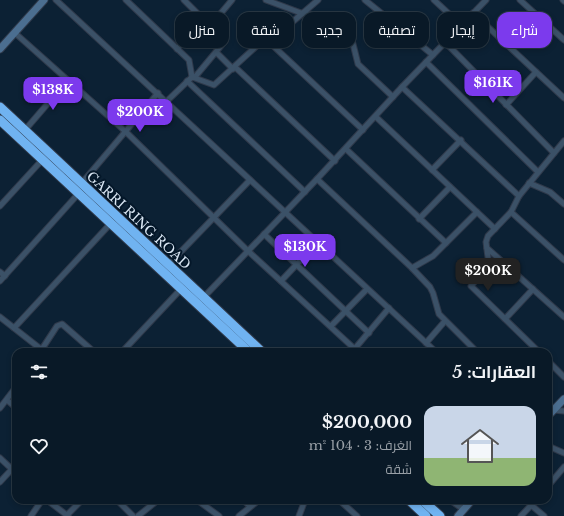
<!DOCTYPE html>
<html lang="ar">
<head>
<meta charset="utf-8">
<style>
  body { margin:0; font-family:"Libre Baskerville",Cairo,serif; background:#172633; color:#f1f3f6; direction:rtl; height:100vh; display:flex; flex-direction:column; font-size:15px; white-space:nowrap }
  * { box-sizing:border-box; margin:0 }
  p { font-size:13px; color:#99a0a7 }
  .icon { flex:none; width:22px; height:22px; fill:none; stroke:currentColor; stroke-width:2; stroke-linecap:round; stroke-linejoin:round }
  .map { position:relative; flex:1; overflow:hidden; direction:ltr }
  .panel { position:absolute; left:12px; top:348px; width:540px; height:156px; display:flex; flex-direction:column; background:#091927; border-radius:12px; box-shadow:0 2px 6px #0003,0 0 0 1px #293844; direction:rtl }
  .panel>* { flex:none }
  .hud { position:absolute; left:12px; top:12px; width:540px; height:36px; direction:rtl; display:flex; gap:8px }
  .price { position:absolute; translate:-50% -34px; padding:0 9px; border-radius:8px; background:#7c3aed; color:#fff; font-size:13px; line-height:26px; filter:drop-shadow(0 1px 2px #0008) }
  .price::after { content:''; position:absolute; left:50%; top:24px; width:12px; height:9px; margin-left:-6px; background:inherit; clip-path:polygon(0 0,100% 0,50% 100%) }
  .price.on { background:#222; color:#fff }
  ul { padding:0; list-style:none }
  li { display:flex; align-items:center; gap:12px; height:100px; padding:0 16px }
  li span { display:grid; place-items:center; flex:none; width:112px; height:80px; border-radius:12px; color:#555 }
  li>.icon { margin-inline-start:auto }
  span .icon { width:48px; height:48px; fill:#fffc; stroke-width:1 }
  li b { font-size:17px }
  h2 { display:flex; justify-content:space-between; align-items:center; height:48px; padding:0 16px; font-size:17px }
  .pill { padding:0 14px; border-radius:12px; background:#091927; box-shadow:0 2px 6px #0003,0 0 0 1px #293844; font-size:14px; line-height:36px }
  .pill.on { background:#7c3aed; color:#fff }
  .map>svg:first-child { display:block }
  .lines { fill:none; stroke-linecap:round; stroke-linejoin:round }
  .street-casing { stroke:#303a4b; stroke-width:7 }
  .secondary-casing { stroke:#303a4b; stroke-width:9 }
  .highway-casing { stroke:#303a4b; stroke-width:11 }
  .street { stroke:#3b5167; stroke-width:5 }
  .secondary { stroke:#4b6e90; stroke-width:7 }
  .highway { stroke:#70b3f1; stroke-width:9 }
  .labels { text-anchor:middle; stroke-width:4; stroke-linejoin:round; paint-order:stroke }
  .street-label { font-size:13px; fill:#d9e6f3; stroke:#041729 }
</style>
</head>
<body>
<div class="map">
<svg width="564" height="516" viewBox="0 0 564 516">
  <rect width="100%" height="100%" fill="#0c2134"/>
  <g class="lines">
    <g class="street-casing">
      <g id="street">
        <path d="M 56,0 L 436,352"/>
        <path d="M 126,0 L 189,60 L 192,77"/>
        <path d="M 184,0 L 225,41 L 195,77"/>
        <path d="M 266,0 L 301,13 L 315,15 L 352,40 L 358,64 L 393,97"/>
        <path d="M 365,0 L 433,55"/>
        <path d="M 434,0 L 461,25"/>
        <path d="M 520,0 L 564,40"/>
        <path d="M 563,0 L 564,1"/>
        <path d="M 473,13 L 564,98"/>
        <path d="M 211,25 L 232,0"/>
        <path d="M 15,33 L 126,132 L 247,250 L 358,352"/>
        <path d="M 269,42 L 363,130"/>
        <path d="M 445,42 L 554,153"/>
        <path d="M 177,49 L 204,18"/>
        <path d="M 217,53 L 233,69"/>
        <path d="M 426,62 L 538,172"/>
        <path d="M 235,67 L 335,161"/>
        <path d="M 187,81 L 305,192"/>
        <path d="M 402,87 L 519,196"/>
        <path d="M 167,101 L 192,77 L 214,85 L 261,42 L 265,41 L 269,42 L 318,0"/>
        <path d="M 506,105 L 536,72"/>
        <path d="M 376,117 L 495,229"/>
        <path d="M 25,130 L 68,80"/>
        <path d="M 346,149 L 446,243"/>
        <path d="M 432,170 L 461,140"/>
        <path d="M 317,179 L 412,268 L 430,287 L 433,293 L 439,314 L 477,352"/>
        <path d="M 529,183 L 550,192 L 564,204"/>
        <path d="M 81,184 L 158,93"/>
        <path d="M 0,206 L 43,159"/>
        <path d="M 511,212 L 564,260"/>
        <path d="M 419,219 L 450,187"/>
        <path d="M 264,234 L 369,333"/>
        <path d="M 487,248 L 564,317"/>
        <path d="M 168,265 L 250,180"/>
        <path d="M 412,268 L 433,256 L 477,212"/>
        <path d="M 0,272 L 5,276"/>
        <path d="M 0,281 L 79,193"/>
        <path d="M 281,281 L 317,243"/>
        <path d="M 203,298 L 317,179 L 402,87 L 486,0"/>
        <path d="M 0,317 L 42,350"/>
        <path d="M 505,319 L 533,289"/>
        <path d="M 331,326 L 367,289"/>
        <path d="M 14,328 L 111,223"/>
        <path d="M 426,343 L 445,321"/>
        <path d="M 40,352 L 57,326 L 62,324 L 94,352"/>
        <path d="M 122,352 L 181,289"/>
        <path d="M 352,352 L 389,308"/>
        <path d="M 539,352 L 471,286 L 489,265 L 486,242 L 488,236 L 511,212 L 519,196 L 564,141"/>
        <path d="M 548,361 L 564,377"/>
        <path d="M 7,400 L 16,408"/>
        <path d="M 0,408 L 16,387"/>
        <path d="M 553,410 L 564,411"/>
        <path d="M 548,446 L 564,453"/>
        <path d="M 0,458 L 16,473"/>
        <path d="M 0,482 L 12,469"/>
        <path d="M 548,486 L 564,467"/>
        <path d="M 47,500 L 68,516"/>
        <path d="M 117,500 L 133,516"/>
        <path d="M 197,500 L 219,516"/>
        <path d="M 243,500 L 250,506"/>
        <path d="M 339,500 L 357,516"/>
        <path d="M 450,500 L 463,509"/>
        <path d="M 531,505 L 544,516"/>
        <path d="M 67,515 L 82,500"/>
        <path d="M 31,516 L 42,500"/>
        <path d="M 138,516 L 158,500"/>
        <path d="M 239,516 L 259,500"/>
        <path d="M 299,516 L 305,500"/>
        <path d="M 521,516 L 536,500"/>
      </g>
    </g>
    <g class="secondary-casing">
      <g id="secondary">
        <path d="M 0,49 L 44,0"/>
        <path d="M 548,416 L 564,399"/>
        <path d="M 458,516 L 472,500"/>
      </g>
    </g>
    <g class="highway-casing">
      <g id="highway">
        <path d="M 0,107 L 262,352"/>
        <path d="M 0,120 L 249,352"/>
        <path d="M 409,500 L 426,516"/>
        <path d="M 422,500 L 440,516"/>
      </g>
    </g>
    <use href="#street" class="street"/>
    <use href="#secondary" class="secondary"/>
    <use href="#highway" class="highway"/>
  </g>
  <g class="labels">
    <g class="street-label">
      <text transform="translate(139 220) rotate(43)" y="5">GARRI RING ROAD</text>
    </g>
  </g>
</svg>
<b class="price" style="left:493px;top:104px">$161K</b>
<b class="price" style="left:53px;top:111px">$138K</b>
<b class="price" style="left:140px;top:133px">$200K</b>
<b class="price" style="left:305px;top:268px">$130K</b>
<b class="price on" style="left:488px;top:292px">$200K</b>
<div class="hud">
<a class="pill on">شراء</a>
<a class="pill">إيجار</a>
<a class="pill">تصفية</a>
<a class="pill">جديد</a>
<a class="pill">شقة</a>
<a class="pill">منزل</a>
</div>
<section class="panel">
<h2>العقارات: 5<svg class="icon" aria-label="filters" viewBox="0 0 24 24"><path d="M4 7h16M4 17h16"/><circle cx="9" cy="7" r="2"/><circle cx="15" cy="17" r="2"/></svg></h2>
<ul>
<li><span style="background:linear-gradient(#c9d6e8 65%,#8fb573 0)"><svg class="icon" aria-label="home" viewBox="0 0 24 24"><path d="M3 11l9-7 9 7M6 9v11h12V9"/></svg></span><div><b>$200,000</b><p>الغرف: 3 · 104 m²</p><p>شقة</p></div><svg class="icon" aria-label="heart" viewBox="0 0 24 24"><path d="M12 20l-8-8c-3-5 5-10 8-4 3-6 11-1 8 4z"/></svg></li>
</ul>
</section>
</div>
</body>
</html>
